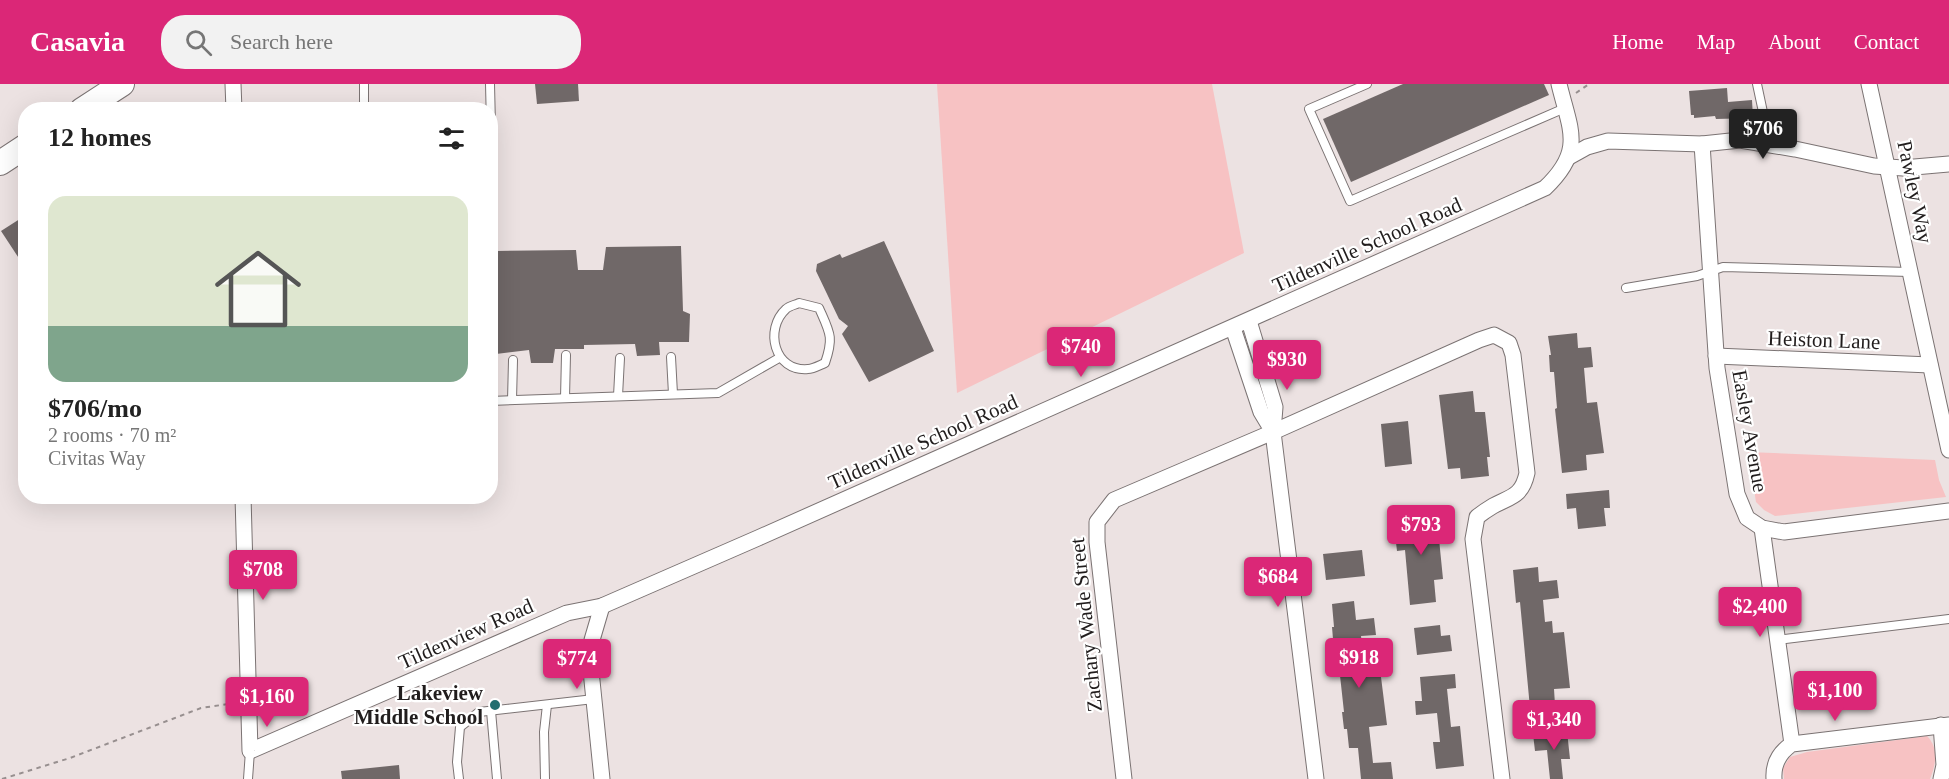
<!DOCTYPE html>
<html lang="en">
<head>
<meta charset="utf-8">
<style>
  body { margin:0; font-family:"Times New Roman",serif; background:#f2f2f2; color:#222; height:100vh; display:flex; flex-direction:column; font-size:22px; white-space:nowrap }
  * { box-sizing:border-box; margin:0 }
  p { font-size:20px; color:#767676 }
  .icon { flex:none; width:33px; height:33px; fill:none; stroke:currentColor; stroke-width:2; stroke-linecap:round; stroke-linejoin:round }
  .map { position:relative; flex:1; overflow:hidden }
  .side { position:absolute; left:18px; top:18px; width:480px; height:402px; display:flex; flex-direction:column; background:#fff; border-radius:24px; box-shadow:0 6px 24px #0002 }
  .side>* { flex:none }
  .price { position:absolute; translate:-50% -51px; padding:0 14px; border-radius:6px; background:#db2777; color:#fff; font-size:20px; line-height:39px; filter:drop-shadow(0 2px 3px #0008) }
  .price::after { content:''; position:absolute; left:50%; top:36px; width:18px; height:14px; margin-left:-9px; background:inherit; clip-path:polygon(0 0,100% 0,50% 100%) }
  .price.active { background:#222; color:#fff }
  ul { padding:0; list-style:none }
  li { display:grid; align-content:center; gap:12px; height:318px; padding:0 30px }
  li+li { border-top:2px solid #e0e0e0 }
  li span { display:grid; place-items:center; height:186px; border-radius:18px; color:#555 }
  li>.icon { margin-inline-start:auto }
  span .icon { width:108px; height:108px; fill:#fffc; stroke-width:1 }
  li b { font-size:26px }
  h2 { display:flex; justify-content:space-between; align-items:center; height:72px; padding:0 30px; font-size:26px }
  header { display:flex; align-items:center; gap:36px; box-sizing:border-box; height:84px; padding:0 30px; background:#db2777; color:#fff }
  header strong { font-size:28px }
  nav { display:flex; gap:33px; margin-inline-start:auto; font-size:21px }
  .search { width:420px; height:54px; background:#f2f2f2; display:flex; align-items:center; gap:15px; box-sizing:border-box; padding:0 21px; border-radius:24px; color:#767676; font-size:22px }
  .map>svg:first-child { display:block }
  .green { fill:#f7c2c3 }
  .building { fill:#706868 }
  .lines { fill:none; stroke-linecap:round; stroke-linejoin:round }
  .service-casing { stroke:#7b7373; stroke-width:10 }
  .minor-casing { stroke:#7b7373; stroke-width:17 }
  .primary-casing { stroke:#7b7373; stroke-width:26 }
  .path { stroke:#978f8f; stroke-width:2; stroke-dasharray:4.5 4.5; stroke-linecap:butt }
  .service { stroke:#fff; stroke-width:8 }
  .minor { stroke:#fff; stroke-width:15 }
  .primary { stroke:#fff; stroke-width:24 }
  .poi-dot { fill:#226e6f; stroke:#fff; stroke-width:2 }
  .labels { text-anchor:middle; stroke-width:4.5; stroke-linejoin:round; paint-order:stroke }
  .street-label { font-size:21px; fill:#211d1d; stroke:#fff }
  .poi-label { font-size:21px; font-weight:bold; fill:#211d1d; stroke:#fff; text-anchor:end }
</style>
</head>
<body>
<header>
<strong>Casavia</strong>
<div class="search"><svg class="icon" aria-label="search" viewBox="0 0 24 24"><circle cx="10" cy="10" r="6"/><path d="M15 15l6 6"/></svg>Search here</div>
<nav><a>Home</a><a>Map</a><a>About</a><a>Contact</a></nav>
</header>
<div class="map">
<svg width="1949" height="695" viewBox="0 0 1949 695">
  <rect width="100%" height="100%" fill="#ece2e2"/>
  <g class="green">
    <path d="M 937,0 L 1212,0 L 1244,169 L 957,309 Z"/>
    <path d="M 1748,368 L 1935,376 L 1939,396 L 1946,413 L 1775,432 L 1764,426 L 1756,418 Z"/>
    <path d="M 1927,652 C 1939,664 1936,680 1930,695 L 1784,695 L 1783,684 L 1790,673 L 1807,668 Z"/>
  </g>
  <g class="building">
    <path d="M 535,0 L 578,0 L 579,17 L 537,20 Z"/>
    <path d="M 1403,0 L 1544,0 L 1549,11 L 1351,98 L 1323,35 Z"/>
    <path d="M 1727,4 L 1728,18 L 1752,16 L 1753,34 L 1716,35 L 1715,32 L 1694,34 L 1694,31 L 1691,31 L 1689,7 Z"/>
    <path d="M 26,131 L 26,185 L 1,147 Z"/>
    <path d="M 884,157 L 934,267 L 869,298 L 842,250 L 848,242 L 839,235 L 816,187 L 817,180 L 840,170 L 842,174 Z"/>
    <path d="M 681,162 L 683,227 L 690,230 L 689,258 L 659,258 L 660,271 L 637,272 L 635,260 L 584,261 L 584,265 L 555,265 L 553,279 L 531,279 L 529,266 L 496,270 L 496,200 L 490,200 L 490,189 L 498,189 L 497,167 L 576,166 L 578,186 L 603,186 L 606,163 Z"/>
    <path d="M 1577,249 L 1578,264 L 1591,263 L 1593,283 L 1584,284 L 1587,319 L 1597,318 L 1604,369 L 1586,371 L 1587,386 L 1562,389 L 1555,325 L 1557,324 L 1554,288 L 1550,288 L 1549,271 L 1551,271 L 1548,252 Z"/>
    <path d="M 1473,307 L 1475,328 L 1485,328 L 1490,373 L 1487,373 L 1489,392 L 1461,395 L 1460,384 L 1448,385 L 1439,311 Z"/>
    <path d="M 1408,337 L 1412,380 L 1385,383 L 1381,340 Z"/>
    <path d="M 1609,406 L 1610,424 L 1604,424 L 1606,442 L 1578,445 L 1576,424 L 1567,425 L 1566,410 Z"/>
    <path d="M 1433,427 L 1435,446 L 1438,445 L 1443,495 L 1434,496 L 1436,518 L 1410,521 L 1405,466 L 1397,467 L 1395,450 L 1406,449 L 1404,430 Z"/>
    <path d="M 1362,466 L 1365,492 L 1326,496 L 1323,470 Z"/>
    <path d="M 1538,483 L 1539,498 L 1557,496 L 1559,514 L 1543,516 L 1545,538 L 1552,537 L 1553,549 L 1564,548 L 1570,604 L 1554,605 L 1555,621 L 1530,624 L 1520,518 L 1516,519 L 1513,486 Z"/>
    <path d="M 1354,517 L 1356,536 L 1374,534 L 1376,551 L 1361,552 L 1365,587 L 1380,585 L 1387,641 L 1369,643 L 1373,679 L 1391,678 L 1393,695 L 1361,695 L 1358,664 L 1349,664 L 1347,645 L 1344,645 L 1342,628 L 1344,628 L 1336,555 L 1333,555 L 1332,543 L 1334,543 L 1332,520 Z"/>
    <path d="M 1440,541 L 1441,552 L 1450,551 L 1452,567 L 1417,571 L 1414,544 Z"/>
    <path d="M 1455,590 L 1456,604 L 1447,605 L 1451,643 L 1460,642 L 1464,682 L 1436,685 L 1433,658 L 1440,658 L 1437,629 L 1416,631 L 1415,617 L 1422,617 L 1420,593 Z"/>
    <path d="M 1567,647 L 1570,675 L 1561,675 L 1563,695 L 1550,695 L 1547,666 L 1535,667 L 1533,650 Z"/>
    <path d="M 399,681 L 400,695 L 342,695 L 341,687 Z"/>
  </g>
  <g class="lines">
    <g class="service-casing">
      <g id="service">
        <path d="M 364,0 L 364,26"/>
        <path d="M 490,0 L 492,83 L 490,86"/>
        <path d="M 1367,0 L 1309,25 L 1350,117 L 1565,24"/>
        <path d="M 1757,0 L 1770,61"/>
        <path d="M 1626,204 L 1697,192 L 1723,183 L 1910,188"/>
        <path d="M 799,219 L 819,224 C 830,249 834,253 825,279 C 820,281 813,285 808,285 C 774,288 764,245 786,225 C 789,222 795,221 799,219 Z"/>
        <path d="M 671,273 L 673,310"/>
        <path d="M 618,312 L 620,274"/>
        <path d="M 565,314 L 566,271"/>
        <path d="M 512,316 L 513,276"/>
        <path d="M 490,317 L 718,309 L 779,274"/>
        <path d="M 1777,556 L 1949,535"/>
        <path d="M 491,627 L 497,695"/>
        <path d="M 248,695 L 250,667"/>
        <path d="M 459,695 L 457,678 L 460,643 L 479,628 L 594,615"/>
        <path d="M 545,695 L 544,648 L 547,621"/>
      </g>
    </g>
    <g class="minor-casing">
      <g id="minor">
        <path d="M 233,0 L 234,26"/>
        <path d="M 1869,0 L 1949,366"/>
        <path d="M 1702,60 L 1717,284 L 1737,410 L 1747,434 L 1762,444 L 1784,448 L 1949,427"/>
        <path d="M 1569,73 L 1587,63 L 1608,57 L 1702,60 L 1740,56 L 1795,65 L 1874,82 L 1903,84 L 1949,80"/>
        <path d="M 1249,237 L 1275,323 L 1273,348 L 1316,695"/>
        <path d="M 1233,244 L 1261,328 L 1273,348"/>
        <path d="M 1716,272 L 1930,281"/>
        <path d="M 243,412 L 250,667 L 567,529 L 602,522 L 758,454 L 1545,104 C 1585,66 1570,46 1559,0"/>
        <path d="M 1762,444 L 1792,660"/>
        <path d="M 602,522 L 592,556 L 590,577 L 602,695"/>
        <path d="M 1941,641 L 1944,681 L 1941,695"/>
        <path d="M 1124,695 L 1097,458 L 1097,438 L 1114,416 L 1273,348 L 1479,256 L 1494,251 L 1509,259 L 1513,271 L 1527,389 C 1522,412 1512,412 1493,422 C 1488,425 1482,429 1477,433 L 1473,455 L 1502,695"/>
        <path d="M 1774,695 C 1773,680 1780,668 1792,660 L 1949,641"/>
      </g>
    </g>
    <g class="primary-casing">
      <g id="primary">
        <path d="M 82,26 L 122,0"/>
        <path d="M 0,79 L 26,62"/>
      </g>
    </g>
    <g class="path">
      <path d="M 1576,9 L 1589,0"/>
      <path d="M 2,695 L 70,674 L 201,624 L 235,619"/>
    </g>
    <use href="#service" class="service"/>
    <use href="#minor" class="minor"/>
    <use href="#primary" class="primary"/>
  </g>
  <circle class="poi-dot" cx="495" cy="621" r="6"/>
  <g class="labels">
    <g class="street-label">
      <text transform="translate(1915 108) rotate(78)" y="7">Pawley Way</text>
      <text transform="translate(1367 161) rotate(-24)" y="7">Tildenville School Road</text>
      <text transform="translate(1824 256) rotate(2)" y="7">Heiston Lane</text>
      <text transform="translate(1750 347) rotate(80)" y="7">Easley Avenue</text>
      <text transform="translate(923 358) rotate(-24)" y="7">Tildenville School Road</text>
      <text transform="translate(1086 541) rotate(-96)" y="7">Zachary Wade Street</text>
      <text transform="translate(466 550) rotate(-24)" y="7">Tildenview Road</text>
    </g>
    <g class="poi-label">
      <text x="483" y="616">Lakeview<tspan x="483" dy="24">Middle School</tspan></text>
    </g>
  </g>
</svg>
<b class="price active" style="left:1763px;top:76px">$706</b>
<b class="price" style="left:1081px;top:294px">$740</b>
<b class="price" style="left:1287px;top:307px">$930</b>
<b class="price" style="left:1421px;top:472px">$793</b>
<b class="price" style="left:263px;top:517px">$708</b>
<b class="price" style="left:1278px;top:524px">$684</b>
<b class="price" style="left:1760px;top:554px">$2,400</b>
<b class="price" style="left:1359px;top:605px">$918</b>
<b class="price" style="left:577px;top:606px">$774</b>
<b class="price" style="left:1835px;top:638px">$1,100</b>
<b class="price" style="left:267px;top:644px">$1,160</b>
<b class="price" style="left:1554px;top:667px">$1,340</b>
<section class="side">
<h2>12 homes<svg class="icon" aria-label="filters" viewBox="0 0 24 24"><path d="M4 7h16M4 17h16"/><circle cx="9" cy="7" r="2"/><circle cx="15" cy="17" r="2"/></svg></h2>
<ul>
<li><span style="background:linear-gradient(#dfe7d0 70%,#7fa58c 0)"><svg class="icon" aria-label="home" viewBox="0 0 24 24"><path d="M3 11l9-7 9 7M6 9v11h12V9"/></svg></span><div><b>$706/mo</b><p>2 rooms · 70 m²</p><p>Civitas Way</p></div></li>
</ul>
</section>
</div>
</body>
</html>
